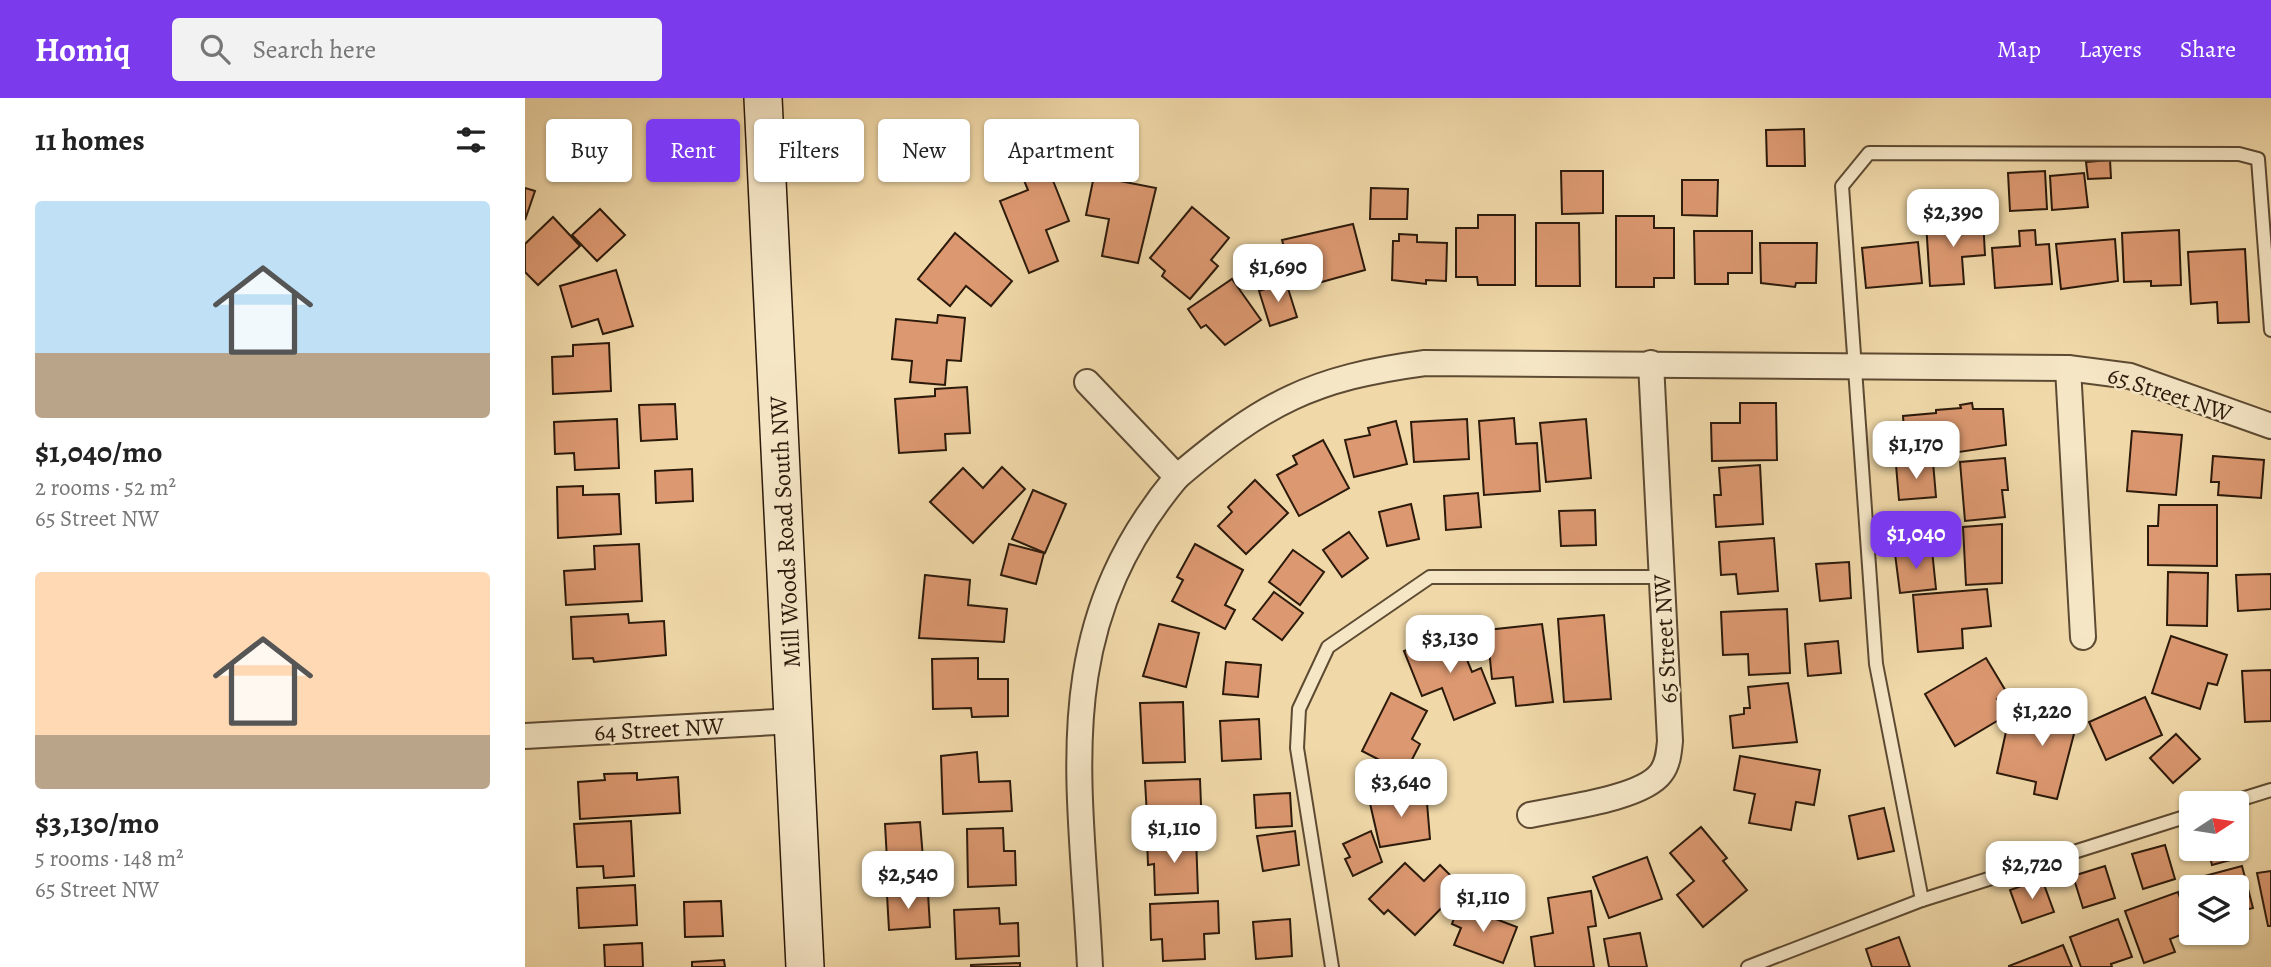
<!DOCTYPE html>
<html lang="en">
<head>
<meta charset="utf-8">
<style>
  body { margin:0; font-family:Alegreya,serif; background:#f2f2f2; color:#222; height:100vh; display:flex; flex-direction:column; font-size:26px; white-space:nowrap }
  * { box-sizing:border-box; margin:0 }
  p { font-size:23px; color:#767676 }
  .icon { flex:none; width:38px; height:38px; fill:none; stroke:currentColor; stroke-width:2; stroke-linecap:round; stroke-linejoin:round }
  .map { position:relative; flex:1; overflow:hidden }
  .details { display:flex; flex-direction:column; background:#fff; width:525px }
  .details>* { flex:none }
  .guide { position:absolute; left:21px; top:21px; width:665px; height:63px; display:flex; gap:14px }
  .needle { width:46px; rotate:78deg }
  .buttons { position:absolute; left:1654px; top:693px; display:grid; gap:14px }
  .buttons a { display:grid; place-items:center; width:70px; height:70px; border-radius:7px; background:#fff; box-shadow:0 2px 5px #0004; font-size:35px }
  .price { position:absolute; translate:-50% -60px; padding:0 16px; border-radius:14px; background:#fff; color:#222; font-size:23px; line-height:46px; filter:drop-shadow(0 2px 4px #0008) }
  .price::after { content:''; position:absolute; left:50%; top:42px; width:21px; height:16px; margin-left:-10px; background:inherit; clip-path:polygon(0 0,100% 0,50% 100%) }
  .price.on { background:#7c3aed; color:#fff }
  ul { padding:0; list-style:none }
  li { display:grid; align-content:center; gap:14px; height:371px; padding:0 35px }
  li span { display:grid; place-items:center; height:217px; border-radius:7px; color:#555 }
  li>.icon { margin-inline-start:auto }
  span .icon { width:126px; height:126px; fill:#fffc; stroke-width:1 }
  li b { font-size:30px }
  h2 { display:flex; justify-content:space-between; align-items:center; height:84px; padding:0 35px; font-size:30px }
  .tag { padding:0 24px; border-radius:7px; background:#fff; box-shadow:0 2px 5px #0004; font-size:24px; line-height:63px }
  .tag.on { background:#7c3aed; color:#fff }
  header { display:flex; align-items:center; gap:42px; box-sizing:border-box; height:98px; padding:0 35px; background:#7c3aed; color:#fff }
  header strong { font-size:33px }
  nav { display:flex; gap:38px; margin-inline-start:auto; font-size:24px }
  .search { width:490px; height:63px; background:#f2f2f2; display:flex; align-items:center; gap:18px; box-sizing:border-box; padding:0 24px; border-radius:7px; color:#767676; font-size:26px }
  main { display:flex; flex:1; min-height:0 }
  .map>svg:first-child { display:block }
  .building { fill:#dc9870; stroke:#2c1a0b; stroke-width:2 }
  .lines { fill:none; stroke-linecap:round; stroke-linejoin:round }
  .lane-casing { stroke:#5d4a32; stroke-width:16 }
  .street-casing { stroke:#5d4a32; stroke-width:28 }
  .secondary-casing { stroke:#2c1a0b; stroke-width:40 }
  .lane { stroke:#f5e6c6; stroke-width:12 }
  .street { stroke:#f5e6c6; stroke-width:24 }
  .secondary { stroke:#f5e6c6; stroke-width:37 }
  .labels { text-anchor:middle; stroke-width:5; stroke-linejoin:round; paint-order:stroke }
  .street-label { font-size:24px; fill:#2c1a0b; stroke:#f5e6c6 }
</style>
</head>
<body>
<header>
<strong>Homiq</strong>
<div class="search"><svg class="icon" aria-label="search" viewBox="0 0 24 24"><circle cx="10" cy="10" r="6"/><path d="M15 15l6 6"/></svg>Search here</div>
<nav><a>Map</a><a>Layers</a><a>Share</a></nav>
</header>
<main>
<section class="details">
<h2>11 homes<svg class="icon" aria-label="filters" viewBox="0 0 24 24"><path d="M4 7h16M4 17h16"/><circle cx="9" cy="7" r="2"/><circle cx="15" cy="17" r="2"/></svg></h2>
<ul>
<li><span style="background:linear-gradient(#bfe0f5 70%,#b9a48a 0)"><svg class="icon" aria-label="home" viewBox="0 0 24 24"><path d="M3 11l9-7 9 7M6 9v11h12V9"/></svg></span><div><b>$1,040/mo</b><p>2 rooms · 52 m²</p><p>65 Street NW</p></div></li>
<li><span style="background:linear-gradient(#ffd9b3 75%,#b9a48a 0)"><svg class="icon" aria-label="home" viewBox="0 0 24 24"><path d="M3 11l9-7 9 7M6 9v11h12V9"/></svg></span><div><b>$3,130/mo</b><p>5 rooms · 148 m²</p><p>65 Street NW</p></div></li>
</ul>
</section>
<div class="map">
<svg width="1746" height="869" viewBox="0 0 1746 869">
  <rect width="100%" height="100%" fill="#f0d8a8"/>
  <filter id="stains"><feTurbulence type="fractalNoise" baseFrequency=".00286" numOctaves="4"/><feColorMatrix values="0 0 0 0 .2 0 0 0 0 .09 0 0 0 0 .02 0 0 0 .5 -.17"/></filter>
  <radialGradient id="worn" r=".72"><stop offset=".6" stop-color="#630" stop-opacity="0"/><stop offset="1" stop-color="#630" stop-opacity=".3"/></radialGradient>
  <g class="building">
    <path d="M 1279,31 L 1280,68 L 1242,68 L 1241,32 Z"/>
    <path d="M 1585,62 L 1586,80 L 1563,81 L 1561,64 Z"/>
    <path d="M 521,65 L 544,123 L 521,132 L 533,163 L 504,175 L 475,103 L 503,92 L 496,75 Z"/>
    <path d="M 1036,73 L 1078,73 L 1078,115 L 1037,116 Z"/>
    <path d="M 1520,73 L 1522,111 L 1485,113 L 1483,75 Z"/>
    <path d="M 1559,75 L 1563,109 L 1527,112 L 1525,78 Z"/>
    <path d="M 569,78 L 631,90 L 613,165 L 577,158 L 584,121 L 561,117 Z"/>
    <path d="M 1157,82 L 1193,82 L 1192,118 L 1157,117 Z"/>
    <path d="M 0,90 L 10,93 L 0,122 Z"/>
    <path d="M 846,90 L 883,91 L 882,121 L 845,121 Z"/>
    <path d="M 667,109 L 704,140 L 686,162 L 693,168 L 665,201 L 637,178 L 640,173 L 625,160 Z"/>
    <path d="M 75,111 L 100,137 L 72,163 L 47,137 Z"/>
    <path d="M 953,117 L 990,117 L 990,187 L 953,187 L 952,179 L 931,179 L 931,130 L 953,130 Z"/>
    <path d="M 1091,118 L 1129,118 L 1129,130 L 1149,130 L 1149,180 L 1129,180 L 1129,189 L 1091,189 Z"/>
    <path d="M 28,119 L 55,148 L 13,187 L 0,174 L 0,146 Z"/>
    <path d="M 1458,121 L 1460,157 L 1437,159 L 1439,186 L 1405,188 L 1401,124 Z"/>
    <path d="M 1011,125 L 1054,125 L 1055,188 L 1011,188 Z"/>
    <path d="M 828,126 L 840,172 L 775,190 L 773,183 L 769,184 L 757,142 Z"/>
    <path d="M 1510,132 L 1511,147 L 1524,146 L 1527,186 L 1470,190 L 1467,150 L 1495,148 L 1494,133 Z"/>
    <path d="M 1654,132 L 1656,187 L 1626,188 L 1626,183 L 1599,184 L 1597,135 Z"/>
    <path d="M 1169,133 L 1227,133 L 1227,175 L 1203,175 L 1203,186 L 1170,186 Z"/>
    <path d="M 430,135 L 487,183 L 466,208 L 441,188 L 425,208 L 393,181 Z"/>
    <path d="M 874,136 L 892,137 L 892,144 L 922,145 L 921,183 L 901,182 L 901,186 L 867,182 L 868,143 L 874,143 Z"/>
    <path d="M 1590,141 L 1593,183 L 1536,191 L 1531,146 Z"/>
    <path d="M 1393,144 L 1397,185 L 1341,190 L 1337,150 Z"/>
    <path d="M 1235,145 L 1292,145 L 1291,185 L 1271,185 L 1270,189 L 1236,185 Z"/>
    <path d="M 1720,151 L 1724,224 L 1693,225 L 1692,204 L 1666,206 L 1663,154 Z"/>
    <path d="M 91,172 L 108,228 L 78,236 L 73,221 L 47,229 L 35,188 Z"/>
    <path d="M 707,181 L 736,222 L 700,247 L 681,227 L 676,230 L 663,211 Z"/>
    <path d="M 761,184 L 772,219 L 745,228 L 734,193 Z"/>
    <path d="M 413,217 L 440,220 L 436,263 L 422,262 L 420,287 L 385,284 L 387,263 L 367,261 L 371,221 L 412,225 Z"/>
    <path d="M 84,245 L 86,293 L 28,296 L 27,259 L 48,258 L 48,247 Z"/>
    <path d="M 442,289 L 445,335 L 420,336 L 421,352 L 374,355 L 370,301 L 410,298 L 410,291 Z"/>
    <path d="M 1215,305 L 1251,305 L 1252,362 L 1187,363 L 1186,325 L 1215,325 Z"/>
    <path d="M 1447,305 L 1448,311 L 1478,311 L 1481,347 L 1414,357 L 1413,353 L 1381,356 L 1378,318 L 1411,315 L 1411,312 L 1436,310 L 1435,307 Z"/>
    <path d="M 150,306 L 152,341 L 116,343 L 114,307 Z"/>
    <path d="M 989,320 L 991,346 L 1012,345 L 1015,393 L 959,397 L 954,323 Z"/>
    <path d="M 92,321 L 94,370 L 50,372 L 49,355 L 30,356 L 29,324 Z"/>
    <path d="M 942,321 L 944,361 L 889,364 L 886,324 Z"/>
    <path d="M 1061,321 L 1066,380 L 1021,384 L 1015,325 Z"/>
    <path d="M 871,323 L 882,366 L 829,379 L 820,342 L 845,337 L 843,330 Z"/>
    <path d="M 1607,333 L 1657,337 L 1651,397 L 1602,393 Z"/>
    <path d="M 798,342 L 824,390 L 774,418 L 752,377 L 772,366 L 768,358 Z"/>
    <path d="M 1688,358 L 1739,362 L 1736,400 L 1693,397 L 1694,384 L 1686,384 Z"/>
    <path d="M 1480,360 L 1483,392 L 1477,392 L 1480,419 L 1440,423 L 1435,364 Z"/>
    <path d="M 1408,364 L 1411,399 L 1374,402 L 1371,367 Z"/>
    <path d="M 1235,367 L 1238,426 L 1191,429 L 1189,397 L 1196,397 L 1194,370 Z"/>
    <path d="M 477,369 L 500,391 L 448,445 L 405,404 L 438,370 L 458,390 Z"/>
    <path d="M 167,371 L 168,403 L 131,405 L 130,373 Z"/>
    <path d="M 730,382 L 763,415 L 721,456 L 693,428 L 707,414 L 703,409 Z"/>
    <path d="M 58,388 L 58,397 L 94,396 L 96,436 L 33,440 L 32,389 Z"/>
    <path d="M 508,392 L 541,406 L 520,455 L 487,441 Z"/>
    <path d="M 953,395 L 956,429 L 921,432 L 919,398 Z"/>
    <path d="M 886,406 L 894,441 L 862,448 L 854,414 Z"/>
    <path d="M 1634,407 L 1692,407 L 1692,468 L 1623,467 L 1623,428 L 1633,428 Z"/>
    <path d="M 1070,412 L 1071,447 L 1036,448 L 1034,413 Z"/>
    <path d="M 1477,426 L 1477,485 L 1441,487 L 1438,429 Z"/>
    <path d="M 824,434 L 843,460 L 817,479 L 798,452 Z"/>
    <path d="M 1249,440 L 1253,493 L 1213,496 L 1211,476 L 1196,477 L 1194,444 Z"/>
    <path d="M 114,446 L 117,503 L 41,507 L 39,473 L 70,471 L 69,448 Z"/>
    <path d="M 484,446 L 519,455 L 511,486 L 476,477 Z"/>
    <path d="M 670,446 L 718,472 L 700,507 L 710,512 L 700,531 L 647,503 L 658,482 L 652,479 Z"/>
    <path d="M 768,452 L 799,474 L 775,507 L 744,484 Z"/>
    <path d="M 1407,452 L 1411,491 L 1375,495 L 1370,456 Z"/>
    <path d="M 1324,464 L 1326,500 L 1295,503 L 1291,466 Z"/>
    <path d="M 1643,474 L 1683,475 L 1682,528 L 1642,527 Z"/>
    <path d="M 1746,476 L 1746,511 L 1713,513 L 1711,477 Z"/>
    <path d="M 400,477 L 445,482 L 443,507 L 482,511 L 479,544 L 394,540 Z"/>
    <path d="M 1462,491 L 1466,528 L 1437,531 L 1438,550 L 1393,554 L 1388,497 Z"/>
    <path d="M 749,494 L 778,515 L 757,542 L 728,521 Z"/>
    <path d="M 1262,511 L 1265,575 L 1224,577 L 1223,556 L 1198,557 L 1196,514 Z"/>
    <path d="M 103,516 L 104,525 L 139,523 L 141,557 L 69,564 L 68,560 L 48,561 L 46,519 Z"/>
    <path d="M 1079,517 L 1086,601 L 1039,604 L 1033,521 Z"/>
    <path d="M 634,526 L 674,535 L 661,589 L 618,578 Z"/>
    <path d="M 1017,526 L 1028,604 L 991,608 L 988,579 L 967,581 L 962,532 Z"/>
    <path d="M 930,533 L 947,574 L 956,570 L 970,605 L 929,622 L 917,590 L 897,598 L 879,553 Z"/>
    <path d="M 1646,538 L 1702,557 L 1692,587 L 1683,585 L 1675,611 L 1627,595 Z"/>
    <path d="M 1313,543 L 1316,575 L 1283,578 L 1280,546 Z"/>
    <path d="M 453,560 L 453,581 L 483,581 L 483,618 L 447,619 L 446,610 L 408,611 L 407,561 Z"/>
    <path d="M 1461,560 L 1482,595 L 1472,601 L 1482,617 L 1430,648 L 1400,596 Z"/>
    <path d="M 701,564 L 736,567 L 733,599 L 698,596 Z"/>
    <path d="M 1746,572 L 1746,623 L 1720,624 L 1717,573 Z"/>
    <path d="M 1263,585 L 1272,644 L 1208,650 L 1205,618 L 1219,616 L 1219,610 L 1225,610 L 1223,589 Z"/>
    <path d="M 866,595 L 902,613 L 887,641 L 895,646 L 880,675 L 837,653 Z"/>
    <path d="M 1620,599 L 1637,637 L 1581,662 L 1564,624 Z"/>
    <path d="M 1514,600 L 1556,609 L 1532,701 L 1509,696 L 1511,684 L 1472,675 L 1482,629 L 1506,635 Z"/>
    <path d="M 658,604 L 660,664 L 618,665 L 615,605 Z"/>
    <path d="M 734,621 L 736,661 L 697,663 L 695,623 Z"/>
    <path d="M 1651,636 L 1675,661 L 1648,685 L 1625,660 Z"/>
    <path d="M 452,654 L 454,684 L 485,683 L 487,713 L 418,716 L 416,658 Z"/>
    <path d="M 1215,658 L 1295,672 L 1289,707 L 1271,704 L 1266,732 L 1224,725 L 1230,696 L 1209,692 Z"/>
    <path d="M 112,675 L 112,682 L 153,679 L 155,715 L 55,721 L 53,684 L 80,682 L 79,676 Z"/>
    <path d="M 675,681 L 677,733 L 623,735 L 620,683 Z"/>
    <path d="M 901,693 L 905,741 L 855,749 L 844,701 Z"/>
    <path d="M 765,695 L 767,728 L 731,730 L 729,697 Z"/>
    <path d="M 1359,710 L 1369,753 L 1333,761 L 1324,718 Z"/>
    <path d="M 106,723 L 109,778 L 79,780 L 78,768 L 52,769 L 49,726 Z"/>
    <path d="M 395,724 L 398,760 L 362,762 L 360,726 Z"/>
    <path d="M 1712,727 L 1720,758 L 1687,767 L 1683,751 L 1712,751 Z"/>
    <path d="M 1176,729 L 1202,760 L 1198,763 L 1222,792 L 1178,829 L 1152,797 L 1169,783 L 1145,755 Z"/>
    <path d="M 478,730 L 479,753 L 490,753 L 491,787 L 443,789 L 442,731 Z"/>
    <path d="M 770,733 L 774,767 L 738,773 L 732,738 Z"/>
    <path d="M 846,733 L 857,764 L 828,778 L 820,761 L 825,759 L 818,746 Z"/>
    <path d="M 671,738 L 673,795 L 630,797 L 629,766 L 623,767 L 622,740 Z"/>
    <path d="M 1640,747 L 1650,781 L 1618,791 L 1607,756 Z"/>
    <path d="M 1122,759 L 1137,801 L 1084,820 L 1068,779 Z"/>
    <path d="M 880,765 L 899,783 L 915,767 L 937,789 L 890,837 L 863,812 L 859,816 L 844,801 Z"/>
    <path d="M 1580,768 L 1590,800 L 1558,810 L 1548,778 Z"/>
    <path d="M 1717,768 L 1728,810 L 1712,814 L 1712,789 L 1666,789 L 1666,801 L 1661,783 Z"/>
    <path d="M 1746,773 L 1746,828 L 1743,828 L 1732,775 Z"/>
    <path d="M 1517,781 L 1529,814 L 1497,825 L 1485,792 Z"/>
    <path d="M 110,787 L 112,827 L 54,830 L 52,790 Z"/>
    <path d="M 1066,793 L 1071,828 L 1063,829 L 1069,869 L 1010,869 L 1006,839 L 1028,835 L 1023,800 Z"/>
    <path d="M 1653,794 L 1666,833 L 1645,841 L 1650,854 L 1619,865 L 1600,813 Z"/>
    <path d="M 403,795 L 405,829 L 364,832 L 362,797 Z"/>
    <path d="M 196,803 L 198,838 L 160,839 L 159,804 Z"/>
    <path d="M 693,803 L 694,835 L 679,836 L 680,861 L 638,863 L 637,841 L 626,842 L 625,806 Z"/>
    <path d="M 934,807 L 992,829 L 978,865 L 929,847 L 936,830 L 927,826 Z"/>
    <path d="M 474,810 L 475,826 L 493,825 L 494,858 L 431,861 L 429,812 Z"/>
    <path d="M 765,821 L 767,858 L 731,861 L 728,824 Z"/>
    <path d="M 1593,821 L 1607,859 L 1586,866 L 1587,869 L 1556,869 L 1545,839 Z"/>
    <path d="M 1115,835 L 1122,869 L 1084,869 L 1079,841 Z"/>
    <path d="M 1374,839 L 1385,869 L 1347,869 L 1341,851 Z"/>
    <path d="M 117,845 L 118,869 L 80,869 L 79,847 Z"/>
    <path d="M 1538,847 L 1547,869 L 1484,869 L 1484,868 Z"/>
    <path d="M 199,862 L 200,869 L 167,869 L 167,864 Z"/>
    <path d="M 495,865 L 495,869 L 446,869 L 446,867 Z"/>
  </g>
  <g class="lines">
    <g class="lane-casing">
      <g id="lane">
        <path d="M 1704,705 L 1746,692"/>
        <path d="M 1397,802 L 1351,566 L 1317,88 L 1344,55 L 1714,56 L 1733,61 L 1746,232"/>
        <path d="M 807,869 L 772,650 L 774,611 L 803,549 L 905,479 L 1136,479"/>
        <path d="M 1223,869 L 1397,802 L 1666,717"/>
      </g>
    </g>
    <g class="street-casing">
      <g id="street">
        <path d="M 1543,270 L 1558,539"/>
        <path d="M 562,284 L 652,379 C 522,535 556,682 565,869"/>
        <path d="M 652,379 C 739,305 787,280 900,265 L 1543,270 L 1605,278 L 1746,328"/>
        <path d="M 0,638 L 269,623"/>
        <path d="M 1005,717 C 1036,710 1117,701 1136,675 C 1143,666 1144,654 1145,643 L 1126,265"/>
      </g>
    </g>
    <g class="secondary-casing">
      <path id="secondary" d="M 238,0 L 280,869"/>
    </g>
    <use href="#lane" class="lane"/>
    <use href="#street" class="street"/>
    <use href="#secondary" class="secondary"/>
  </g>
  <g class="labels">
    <g class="street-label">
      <text transform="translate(1645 296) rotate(18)" y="8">65 Street NW</text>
      <text transform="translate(260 434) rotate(-93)" y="8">Mill Woods Road South NW</text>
      <text transform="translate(1140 541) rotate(-93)" y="8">65 Street NW</text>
      <text transform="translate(134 631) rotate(-3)" y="8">64 Street NW</text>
    </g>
  </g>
  <rect width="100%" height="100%" filter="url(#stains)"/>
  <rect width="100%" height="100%" fill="url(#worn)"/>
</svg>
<div class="buttons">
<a><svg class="needle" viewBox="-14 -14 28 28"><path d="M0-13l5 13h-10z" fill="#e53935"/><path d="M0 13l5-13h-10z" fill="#767676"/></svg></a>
<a><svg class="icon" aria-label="layers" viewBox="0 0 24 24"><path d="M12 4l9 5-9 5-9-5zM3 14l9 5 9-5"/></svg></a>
</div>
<b class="price" style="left:1428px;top:151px">$2,390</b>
<b class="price" style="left:753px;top:206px">$1,690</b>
<b class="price" style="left:1391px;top:383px">$1,170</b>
<b class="price on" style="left:1391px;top:473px">$1,040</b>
<b class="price" style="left:925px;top:577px">$3,130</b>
<b class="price" style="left:1517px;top:650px">$1,220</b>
<b class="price" style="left:876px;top:721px">$3,640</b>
<b class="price" style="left:649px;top:767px">$1,110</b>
<b class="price" style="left:1507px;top:803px">$2,720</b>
<b class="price" style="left:383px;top:813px">$2,540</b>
<b class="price" style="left:958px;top:836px">$1,110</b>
<div class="guide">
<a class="tag">Buy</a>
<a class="tag on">Rent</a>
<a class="tag">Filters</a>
<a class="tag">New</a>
<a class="tag">Apartment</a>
</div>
</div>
</main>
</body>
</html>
